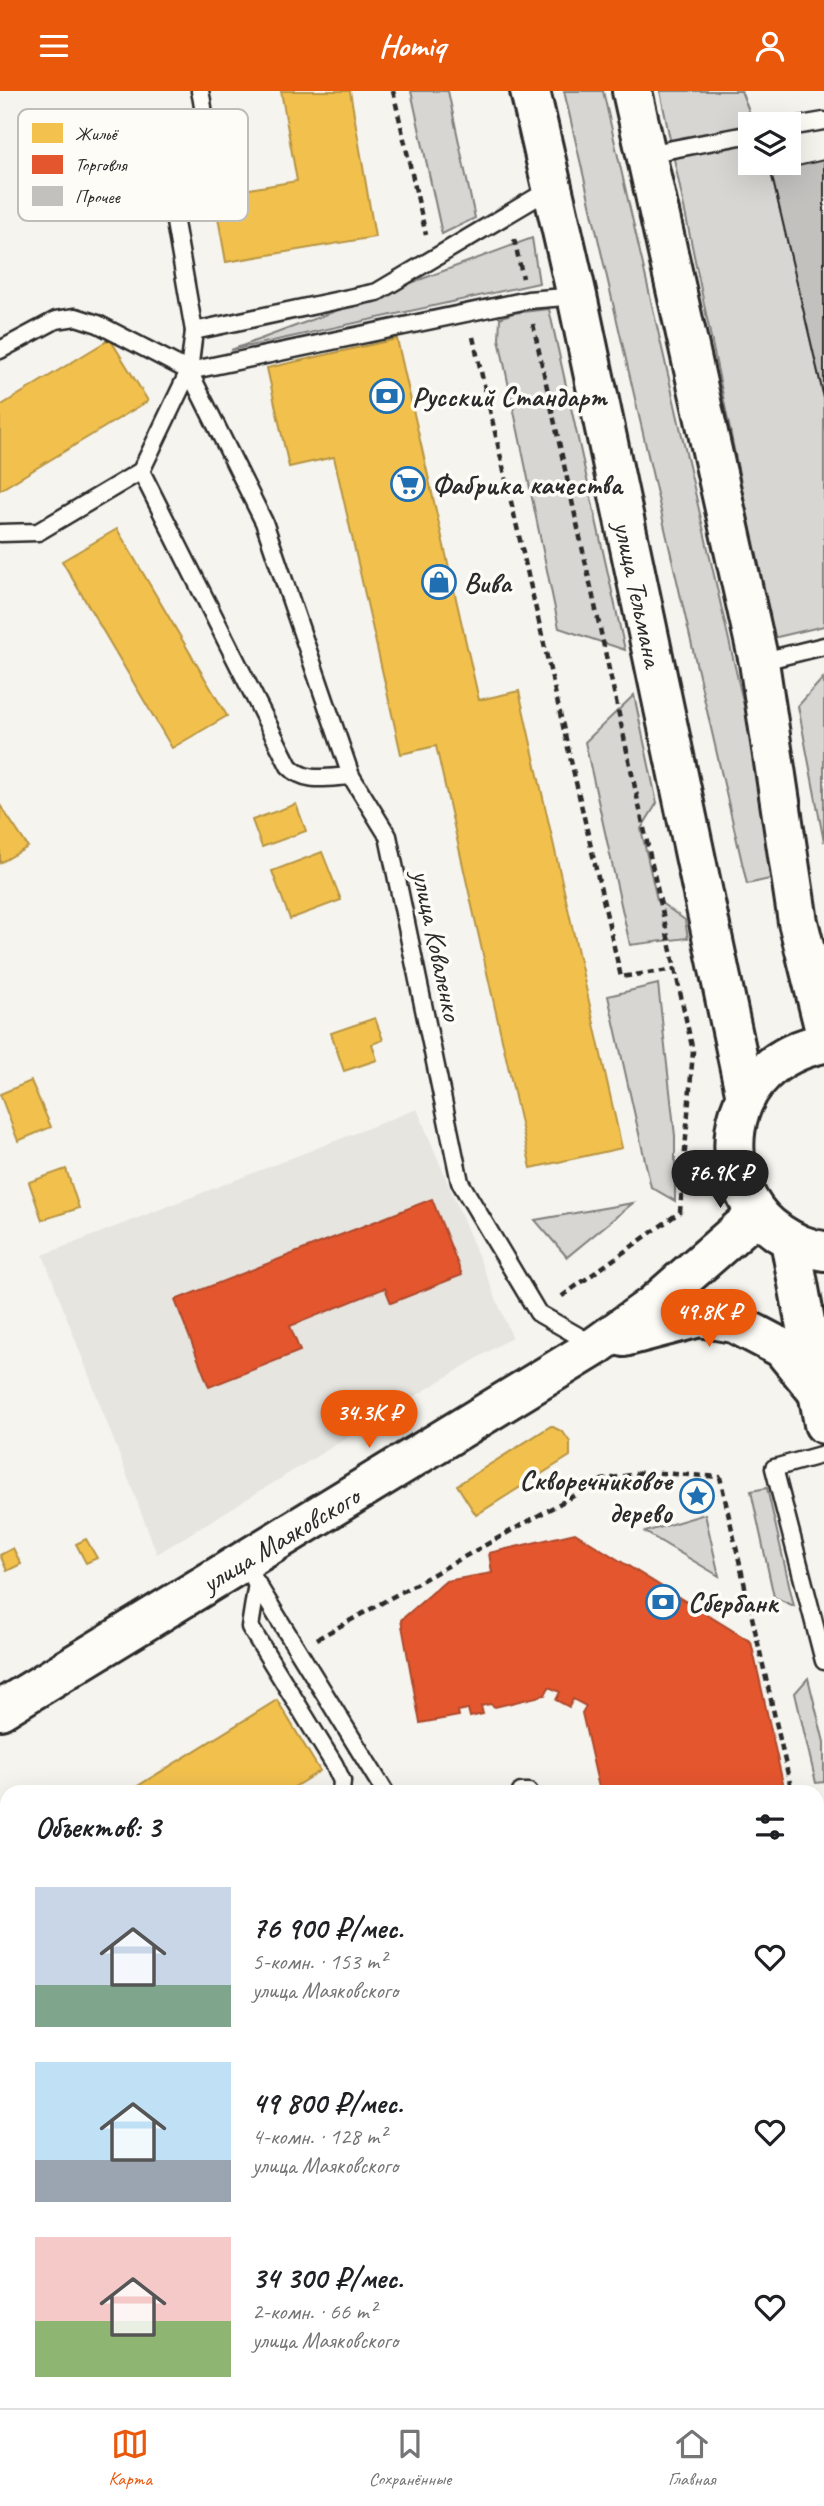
<!DOCTYPE html>
<html lang="ru">
<head>
<meta charset="utf-8">
<style>
  body { margin:0; font-family:Caveat,sans-serif; background:#f2f2f2; color:#202124; height:100vh; display:flex; flex-direction:column; font-size:26px; white-space:nowrap }
  * { box-sizing:border-box; margin:0 }
  p { font-size:23px; color:#757577 }
  .icon { flex:none; width:38px; height:38px; fill:none; stroke:currentColor; stroke-width:2; stroke-linecap:round; stroke-linejoin:round }
  .map { position:relative; flex:1; overflow:hidden }
  .drawer { position:absolute; left:0px; top:1694px; width:824px; height:623px; display:flex; flex-direction:column; background:#fff; border-radius:21px 21px 0 0; box-shadow:0 7px 28px #0002 }
  .drawer>* { flex:none }
  .fabs { position:absolute; left:738px; top:21px; display:grid; gap:14px }
  .fabs a { display:grid; place-items:center; width:63px; height:63px; border-radius:0px; background:#fff; box-shadow:0 7px 28px #0002; font-size:35px }
  .price { position:absolute; translate:-50% -60px; padding:0 16px; border-radius:24px; background:#ea580c; color:#fff; font-size:23px; line-height:46px; filter:drop-shadow(0 2px 4px #0008) }
  .price::after { content:''; position:absolute; left:50%; top:42px; width:21px; height:16px; margin-left:-10px; background:inherit; clip-path:polygon(0 0,100% 0,50% 100%) }
  .price.on { background:#222; color:#fff }
  ul { padding:0; list-style:none }
  li { display:flex; align-items:center; gap:21px; height:175px; padding:0 35px }
  li span { display:grid; place-items:center; flex:none; width:196px; height:140px; border-radius:0px; color:#555 }
  li>.icon { margin-inline-start:auto }
  span .icon { width:84px; height:84px; fill:#fffc; stroke-width:1 }
  li b { font-size:30px }
  h2 { display:flex; justify-content:space-between; align-items:center; height:84px; padding:0 35px; font-size:30px }
  header { display:flex; justify-content:space-between; align-items:center; height:91px; padding:0 35px; background:#ea580c; color:#fff; font-size:32px; font-weight:800 }
  .dock { display:flex; justify-content:space-around; align-items:center; height:98px; border-top:2px solid #e0e0e0; background:#fff; font-size:19px; color:#757577 }
  .dock a { display:grid; justify-items:center; gap:4px }
  .dock .on { color:#ea580c }
  .map>svg:first-child { display:block }
  .built { fill:#e6e5e0 }
  .green { fill:#d7d6d2; stroke:#81807e; stroke-width:2 }
  .homes { fill:#f2c14e; stroke:#b69444; stroke-width:2 }
  .shops { fill:#e4572e; stroke:#ac4a2d; stroke-width:2 }
  .building { fill:#c2c1be; stroke:#2b2b2b; stroke-width:2 }
  .lines { fill:none; stroke-linecap:round; stroke-linejoin:round }
  .service-casing { stroke:#2b2b2b; stroke-width:21 }
  .minor-casing { stroke:#2b2b2b; stroke-width:38 }
  .secondary-casing { stroke:#2b2b2b; stroke-width:44 }
  .path { stroke:#2b2b2b; stroke-width:4.5; stroke-dasharray:7 5; stroke-linecap:butt }
  .service { stroke:#fdfcf7; stroke-width:16 }
  .minor { stroke:#fdfcf7; stroke-width:33 }
  .secondary { stroke:#fdfcf7; stroke-width:38 }
  .labels { text-anchor:middle; stroke-width:7; stroke-linejoin:round; paint-order:stroke }
  .poi-label { font-size:28px; font-weight:bold; fill:#2b2b2b; stroke:#fdfcf7; text-anchor:start }
  .street-label { font-size:28px; fill:#2b2b2b; stroke:#fdfcf7 }
  .key { fill:#fdfcf7; stroke:#bebdba; stroke-width:2 }
  .key-label { font-size:19px; fill:#2b2b2b }
</style>
</head>
<body>
<header><svg class="icon" aria-label="menu" viewBox="0 0 24 24"><path d="M4 6h16M4 12h16M4 18h16"/></svg>Homiq<svg class="icon" aria-label="person" viewBox="0 0 24 24"><circle cx="12" cy="8" r="4"/><path d="M4 21q1-7 8-7t8 7"/></svg></header>
<div class="map">
<svg width="824" height="2317" viewBox="0 0 824 2317">
  <rect width="100%" height="100%" fill="#f5f4ef"/>
  <filter id="ink" filterUnits="userSpaceOnUse"><feTurbulence type="fractalNoise" baseFrequency=".0143" numOctaves="2"/><feDisplacementMap in="SourceGraphic" scale="14" xChannelSelector="R" yChannelSelector="G"/><feConvolveMatrix kernelMatrix="1 2 1 2 8 2 1 2 1" color-interpolation-filters="sRGB"/></filter>
  <g filter="url(#ink)">
    <path class="built" d="M 417,1018 L 512,1246 L 157,1463 L 43,1164 Z"/>
    <g class="green">
      <path d="M 411,0 L 448,0 L 475,127 L 442,143 Z"/>
      <path d="M 564,0 L 603,0 L 783,785 L 747,793 Z"/>
      <path d="M 660,0 L 741,0 L 754,33 L 751,33 L 751,72 L 768,72 L 771,81 L 824,307 L 824,535 L 773,547 Z"/>
      <path d="M 532,147 L 539,192 L 231,259 Z"/>
      <path d="M 549,218 L 625,559 L 559,537 L 499,248 L 500,227 L 513,222 Z"/>
      <path d="M 823,587 L 824,591 L 824,751 L 798,615 Z"/>
      <path d="M 634,604 L 657,712 L 641,738 L 657,809 L 685,829 L 688,847 L 630,854 L 585,651 Z"/>
      <path d="M 658,893 L 675,1045 L 675,1110 L 651,1096 L 608,905 Z"/>
      <path d="M 633,1112 L 567,1166 L 535,1129 Z"/>
      <path d="M 767,1397 L 794,1515 L 774,1506 L 751,1400 Z"/>
      <path d="M 705,1423 L 719,1485 L 645,1441 Z"/>
      <path d="M 808,1587 L 824,1651 L 824,1691 L 816,1692 L 795,1602 Z"/>
    </g>
    <g class="homes">
      <path d="M 281,0 L 350,0 L 375,146 L 226,171 L 214,104 L 297,90 Z"/>
      <path d="M 110,248 L 148,310 L 0,399 L 0,315 Z"/>
      <path d="M 397,248 L 479,609 L 519,600 L 622,1057 L 531,1077 L 436,655 L 401,663 L 334,366 L 289,376 L 267,277 Z"/>
      <path d="M 117,438 L 227,625 L 172,657 L 62,470 Z"/>
      <path d="M 296,713 L 306,740 L 262,756 L 252,729 Z"/>
      <path d="M 0,714 L 28,756 L 0,772 Z"/>
      <path d="M 322,761 L 341,809 L 290,828 L 272,780 Z"/>
      <path d="M 375,927 L 383,949 L 372,953 L 377,969 L 344,980 L 331,942 Z"/>
      <path d="M 31,990 L 51,1036 L 18,1050 L 0,1003 Z"/>
      <path d="M 66,1078 L 79,1117 L 42,1129 L 29,1091 Z"/>
      <path d="M 551,1335 L 563,1341 L 570,1351 L 570,1365 L 476,1424 L 457,1394 Z"/>
      <path d="M 86,1448 L 97,1467 L 86,1472 L 76,1453 Z"/>
      <path d="M 13,1457 L 21,1473 L 7,1480 L 0,1464 Z"/>
      <path d="M 277,1609 L 320,1680 L 286,1701 L 128,1701 Z"/>
      <path d="M 7,1775 L 7,1872 L 0,1876 L 0,1779 Z"/>
      <path d="M 7,2298 L 7,2310 L 19,2310 L 23,2317 L 0,2317 L 0,2302 Z"/>
    </g>
    <g class="shops">
      <path d="M 432,1108 L 462,1184 L 391,1212 L 385,1197 L 290,1235 L 300,1260 L 209,1296 L 175,1209 Z"/>
      <path d="M 575,1442 L 751,1551 L 785,1701 L 600,1701 L 582,1622 L 586,1615 L 573,1608 L 569,1616 L 556,1609 L 560,1601 L 549,1596 L 545,1604 L 495,1616 L 490,1613 L 481,1615 L 483,1623 L 470,1626 L 468,1618 L 458,1620 L 459,1625 L 420,1632 L 401,1529 L 446,1490 L 492,1482 L 489,1462 Z"/>
      <path d="M 817,1840 L 824,1869 L 824,2151 L 817,2161 Z"/>
    </g>
    <path class="building" d="M 824,69 L 824,307 L 771,81 Z"/>
    <g class="lines">
      <g class="service-casing">
        <g id="service">
          <path d="M 200,0 C 217,74 176,49 169,97 L 194,240 L 377,201 L 552,97"/>
          <path d="M 789,36 L 824,30"/>
          <path d="M 647,63 L 751,43"/>
          <path d="M 0,259 L 56,229 L 76,226 L 98,233 L 189,280 L 264,431 L 351,685 L 388,745 L 460,1091 L 538,1222 L 594,1254"/>
          <path d="M 189,280 L 528,209 L 577,205"/>
          <path d="M 141,380 L 289,675 C 305,693 329,686 351,685"/>
          <path d="M 0,442 L 38,441 L 141,380 L 189,280 L 194,240"/>
          <path d="M 759,571 L 824,555"/>
          <path d="M 824,1363 L 774,1377 L 824,1570"/>
          <path d="M 243,1470 L 385,1701"/>
          <path d="M 257,1492 L 250,1536 L 334,1673 L 342,1690 L 341,1701"/>
          <path d="M 521,1701 L 529,1701"/>
          <path d="M 817,1749 L 824,1747"/>
          <path d="M 0,1935 L 7,1931"/>
        </g>
      </g>
      <g class="minor-casing">
        <path id="minor" d="M 811,2317 L 824,2314"/>
      </g>
      <g class="secondary-casing">
        <g id="secondary">
          <path d="M 530,0 L 577,205 L 746,1006"/>
          <path d="M 632,0 L 759,571 L 798,831 L 824,936"/>
          <path d="M 824,952 C 800,957 780,966 763,983 C 718,1027 728,1109 779,1142 C 792,1151 808,1158 824,1160"/>
          <path d="M 790,1149 L 824,1333"/>
          <path d="M 624,1246 L 700,1226 L 734,1232 L 782,1257 L 817,1300"/>
          <path d="M 0,1619 L 596,1255 L 653,1214 L 757,1123"/>
        </g>
      </g>
      <g class="path">
        <path d="M 393,0 L 426,144"/>
        <path d="M 514,148 L 523,187"/>
        <path d="M 533,233 L 693,960 L 680,1121 L 558,1208"/>
        <path d="M 473,246 L 621,886 L 676,878"/>
        <path d="M 317,1548 L 602,1389 L 646,1381 L 720,1386 L 792,1701"/>
        <path d="M 817,1810 L 824,1839"/>
      </g>
      <use href="#service" class="service"/>
      <use href="#minor" class="minor"/>
      <use href="#secondary" class="secondary"/>
    </g>
  </g>
  <defs>
    <g id="bank-ring" transform="scale(1.75)"><circle r="9.5" fill="#fdfcf7" stroke="#1f6fb2" stroke-width="1.5"/><path d="M-6-4H6V4H-6ZM0-2.3a2.3 2.3 0 1 0 0 4.6a2.3 2.3 0 1 0 0-4.6Z" fill="#1f6fb2"/></g>
    <g id="supermarket-ring" transform="scale(1.75)"><circle r="9.5" fill="#fdfcf7" stroke="#1f6fb2" stroke-width="1.5"/><path d="M-6-5.5h2.5l.6 2H6L4.5 2H-2.5L-4.4-4H-6ZM-1.5 3.2a1.3 1.3 0 1 0 .1 0ZM3 3.2a1.3 1.3 0 1 0 .1 0Z" fill="#1f6fb2"/></g>
    <g id="shop-ring" transform="scale(1.75)"><circle r="9.5" fill="#fdfcf7" stroke="#1f6fb2" stroke-width="1.5"/><path d="M-5-2.5h2.3a2.7 3.5 0 0 1 5.4 0H5L5.5 6h-11ZM-1.5-2.5h3a1.5 2.3 0 0 0-3 0Z" fill="#1f6fb2"/></g>
    <g id="sight-ring" transform="scale(1.75)"><circle r="9.5" fill="#fdfcf7" stroke="#1f6fb2" stroke-width="1.5"/><path d="M0-6L1.8-2.2L6-1.7L2.9 1.2L3.7 5.4L0 3.3L-3.7 5.4L-2.9 1.2L-6-1.7L-1.8-2.2Z" fill="#1f6fb2"/></g>
  </defs>
  <g fill-rule="evenodd">
    <use href="#bank-ring" x="387" y="305"/>
    <use href="#supermarket-ring" x="408" y="393"/>
    <use href="#shop-ring" x="439" y="491"/>
    <use href="#sight-ring" x="697" y="1405"/>
    <use href="#bank-ring" x="663" y="1511"/>
  </g>
  <g class="labels">
    <g class="poi-label">
      <text x="412" y="315">Русский Стандарт</text>
      <text x="432" y="403">Фабрика качества</text>
      <text x="464" y="501">Вива</text>
      <text x="672" y="1399" text-anchor="end">Скворечниковое<tspan x="672" dy="32">дерево</tspan></text>
      <text x="688" y="1521">Сбербанк</text>
    </g>
    <g class="street-label">
      <text transform="translate(639 503) rotate(78)" y="10">улица Тельмана</text>
      <text transform="translate(438 854) rotate(78)" y="10">улица Коваленко</text>
      <text transform="translate(280 1448) rotate(-31)" y="10">улица Маяковского</text>
    </g>
  </g>
  <rect x="18" y="18" width="230" height="112" rx="10" class="key"/>
  <rect x="32" y="32" width="31" height="20" fill="#f2c14e"/>
  <rect x="32" y="64" width="31" height="19" fill="#e4572e"/>
  <rect x="32" y="95" width="31" height="20" fill="#c2c1be"/>
  <g class="key-label">
    <text x="75" y="49">Жильё</text>
    <text x="75" y="80">Торговля</text>
    <text x="75" y="112">Прочее</text>
  </g>
</svg>
<div class="fabs">
<a><svg class="icon" aria-label="layers" viewBox="0 0 24 24"><path d="M12 4l9 5-9 5-9-5zM3 14l9 5 9-5"/></svg></a>
</div>
<b class="price on" style="left:720px;top:1119px">76.9K ₽</b>
<b class="price" style="left:709px;top:1258px">49.8K ₽</b>
<b class="price" style="left:369px;top:1359px">34.3K ₽</b>
<section class="drawer">
<h2>Объектов: 3<svg class="icon" aria-label="filters" viewBox="0 0 24 24"><path d="M4 7h16M4 17h16"/><circle cx="9" cy="7" r="2"/><circle cx="15" cy="17" r="2"/></svg></h2>
<ul>
<li><span style="background:linear-gradient(#c9d6e8 70%,#7fa58c 0)"><svg class="icon" aria-label="home" viewBox="0 0 24 24"><path d="M3 11l9-7 9 7M6 9v11h12V9"/></svg></span><div><b>76 900 ₽/мес.</b><p>5-комн. · 153 m²</p><p>улица Маяковского</p></div><svg class="icon" aria-label="heart" viewBox="0 0 24 24"><path d="M12 20l-8-8c-3-5 5-10 8-4 3-6 11-1 8 4z"/></svg></li>
<li><span style="background:linear-gradient(#bfe0f5 70%,#9aa5b1 0)"><svg class="icon" aria-label="home" viewBox="0 0 24 24"><path d="M3 11l9-7 9 7M6 9v11h12V9"/></svg></span><div><b>49 800 ₽/мес.</b><p>4-комн. · 128 m²</p><p>улица Маяковского</p></div><svg class="icon" aria-label="heart" viewBox="0 0 24 24"><path d="M12 20l-8-8c-3-5 5-10 8-4 3-6 11-1 8 4z"/></svg></li>
<li><span style="background:linear-gradient(#f6c9c9 60%,#8fb573 0)"><svg class="icon" aria-label="home" viewBox="0 0 24 24"><path d="M3 11l9-7 9 7M6 9v11h12V9"/></svg></span><div><b>34 300 ₽/мес.</b><p>2-комн. · 66 m²</p><p>улица Маяковского</p></div><svg class="icon" aria-label="heart" viewBox="0 0 24 24"><path d="M12 20l-8-8c-3-5 5-10 8-4 3-6 11-1 8 4z"/></svg></li>
</ul>
</section>
</div>
<nav class="dock">
<a class="on"><svg class="icon" aria-label="map" viewBox="0 0 24 24"><path d="M3 6l6-2 6 2 6-2v14l-6 2-6-2-6 2zM9 4v14M15 6v14"/></svg>Карта</a>
<a><svg class="icon" aria-label="saved" viewBox="0 0 24 24"><path d="M7 4h10v16l-5-4-5 4z"/></svg>Сохранённые</a>
<a><svg class="icon" aria-label="home" viewBox="0 0 24 24"><path d="M3 11l9-7 9 7M6 9v11h12V9"/></svg>Главная</a>
</nav>
</body>
</html>
